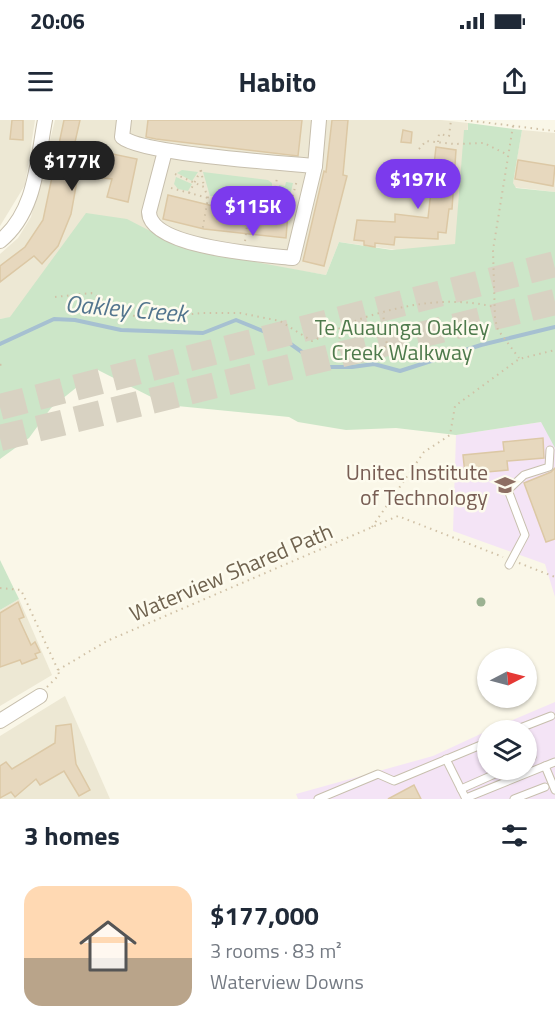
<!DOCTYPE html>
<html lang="en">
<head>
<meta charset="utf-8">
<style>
  body { margin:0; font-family:"Titillium Web",sans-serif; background:#f2f2f3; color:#1f2937; height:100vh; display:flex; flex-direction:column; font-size:22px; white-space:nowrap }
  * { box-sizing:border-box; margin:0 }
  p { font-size:20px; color:#747a83 }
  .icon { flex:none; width:33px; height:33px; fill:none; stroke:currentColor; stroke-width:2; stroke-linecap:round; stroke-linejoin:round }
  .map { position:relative; height:679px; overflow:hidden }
  .details { display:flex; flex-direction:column; background:#fff; flex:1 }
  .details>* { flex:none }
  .needle { width:39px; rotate:84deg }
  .tools { position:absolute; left:477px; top:528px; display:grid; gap:12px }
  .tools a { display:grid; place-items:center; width:60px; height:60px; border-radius:50%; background:#fff; box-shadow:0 2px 4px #0004; font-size:30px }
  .price { position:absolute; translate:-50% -51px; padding:0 14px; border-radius:21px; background:#7c3aed; color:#fff; font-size:20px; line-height:39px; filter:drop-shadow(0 2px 3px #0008) }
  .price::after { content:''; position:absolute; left:50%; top:36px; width:18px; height:14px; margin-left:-9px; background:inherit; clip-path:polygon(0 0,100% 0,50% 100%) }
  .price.selected { background:#222; color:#fff }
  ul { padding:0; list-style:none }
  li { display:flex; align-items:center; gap:18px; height:150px; padding:0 24px }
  li span { display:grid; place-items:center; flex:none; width:168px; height:120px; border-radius:18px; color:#555 }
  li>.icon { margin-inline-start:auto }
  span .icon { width:72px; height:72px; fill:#fffc; stroke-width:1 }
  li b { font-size:26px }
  h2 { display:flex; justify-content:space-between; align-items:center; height:72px; padding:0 24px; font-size:26px }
  .status { display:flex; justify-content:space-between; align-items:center; height:42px; padding:0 30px; background:#fff; direction:ltr }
  .status svg { height:16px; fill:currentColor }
  header { display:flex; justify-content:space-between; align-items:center; height:78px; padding:0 24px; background:#fff; font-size:27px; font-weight:700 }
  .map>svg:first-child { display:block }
  .residential { fill:#ede8d4 }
  .education { fill:#f4e4f6 }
  .green { fill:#cce6c8 }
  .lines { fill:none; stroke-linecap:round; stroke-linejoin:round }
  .stream { stroke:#a6c0d1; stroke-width:4 }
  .building { fill:#e7d8be; stroke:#dcc8a5; stroke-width:1.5 }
  .highway-tunnel { stroke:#d8d2c2; stroke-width:26; stroke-dasharray:26 13; stroke-linecap:butt }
  .lane-casing { stroke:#c7bfad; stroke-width:9 }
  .street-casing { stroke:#c7bfad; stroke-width:16 }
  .path { stroke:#d0c1a6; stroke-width:2; stroke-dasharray:1.5 4.5; stroke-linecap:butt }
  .lane { stroke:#fff; stroke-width:7 }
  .street { stroke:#fff; stroke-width:14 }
  .tree { fill:#9bb292 }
  .labels { text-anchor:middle; stroke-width:5; stroke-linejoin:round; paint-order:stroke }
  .park-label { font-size:22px; fill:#4e7a4c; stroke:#fdfbee }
  .education-label { font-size:22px; fill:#785e54; stroke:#fdfbee; text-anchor:end }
  .street-label { font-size:22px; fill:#70634f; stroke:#fdfbee }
  .water-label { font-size:24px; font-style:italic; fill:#53758e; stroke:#fdfbee }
</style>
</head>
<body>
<div class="status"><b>20:06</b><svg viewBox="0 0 49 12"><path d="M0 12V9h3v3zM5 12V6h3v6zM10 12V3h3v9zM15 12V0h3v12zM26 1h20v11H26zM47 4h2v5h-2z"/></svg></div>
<header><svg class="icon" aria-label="menu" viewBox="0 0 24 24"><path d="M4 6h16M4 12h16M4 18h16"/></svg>Habito<svg class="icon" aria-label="share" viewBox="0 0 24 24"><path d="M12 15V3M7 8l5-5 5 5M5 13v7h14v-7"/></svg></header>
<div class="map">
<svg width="555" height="679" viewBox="0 0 555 679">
  <rect width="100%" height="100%" fill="#faf7e8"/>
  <g class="residential">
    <path d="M 0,0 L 35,0 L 25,65 L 0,106 Z"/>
    <path d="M 55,0 L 441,0 L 468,3 L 461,139 L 339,122 L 326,155 L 193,133 L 144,112 L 14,197 L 0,199 L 0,134 L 18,118 L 31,97 Z"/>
    <path d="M 522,10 L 555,13 L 555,72 L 512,67 Z"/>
    <path d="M 19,479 L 52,555 L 0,586 L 0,490 Z"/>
    <path d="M 65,576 L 110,679 L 0,679 L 0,616 Z"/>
  </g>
  <g class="education">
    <path d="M 541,302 L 555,319 L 555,477 L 545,444 L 453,411 L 456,315 Z"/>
    <path d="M 555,582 L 555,679 L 298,679 L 296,674 L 433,636 L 487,611 L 488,650 L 526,650 L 526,610 L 489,610 Z"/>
  </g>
  <g class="green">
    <path d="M 468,3 L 522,10 L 513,63 L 516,68 L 555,72 L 555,328 L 541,302 L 456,315 L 396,308 L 346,310 L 298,302 L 289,297 L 167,285 L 98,250 L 51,288 L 29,318 L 0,339 L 0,199 L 10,197 L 86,93 L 127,99 L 185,129 L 326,155 L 339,122 L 392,130 L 455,124 L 464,10 L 468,10 Z"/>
    <path d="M 182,50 L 198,52 L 192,61 L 177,53 Z"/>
    <path d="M 203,52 L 268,60 L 272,63 L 272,80 L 269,83 L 210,76 Z"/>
    <path d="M 176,57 L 192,64 L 188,71 L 178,69 L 174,64 Z"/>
    <path d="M 286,62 L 293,63 L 288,85 L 275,84 L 279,65 L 285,66 Z"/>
    <path d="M 0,440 L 19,479 L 0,490 Z"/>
  </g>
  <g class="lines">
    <path class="stream" d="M 0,224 L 54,199 L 75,200 L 121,210 L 203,213 L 236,200 L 285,220 L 323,247 L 352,247 L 374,244 L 400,251 L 481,225 L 555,207"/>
  </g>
  <g class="building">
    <path d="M 12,0 L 23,0 L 23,20 L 10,19 Z"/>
    <path d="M 64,0 L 80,0 L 75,22 L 99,25 L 98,31 L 137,39 L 128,82 L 107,77 L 112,59 L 78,55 L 71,94 L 58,126 L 42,144 L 34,136 L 0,162 L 0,146 L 25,127 L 43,100 Z"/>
    <path d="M 148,0 L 302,0 L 298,36 L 156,19 L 146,17 Z"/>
    <path d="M 332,0 L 348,0 L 343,55 L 347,56 L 324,146 L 303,141 L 324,51 L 326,52 Z"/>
    <path d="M 403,10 L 412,12 L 411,23 L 401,22 Z"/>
    <path d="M 436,27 L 456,30 L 452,89 L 449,89 L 446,113 L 438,112 L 438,119 L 395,117 L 394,125 L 375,123 L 375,127 L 364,125 L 364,121 L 354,120 L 357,100 L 395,102 L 395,94 L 428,98 Z"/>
    <path d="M 518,40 L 555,46 L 553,66 L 515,59 Z"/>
    <path d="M 168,75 L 209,85 L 288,93 L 286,118 L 204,109 L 163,99 Z"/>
    <path d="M 543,318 L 544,338 L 507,341 L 508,350 L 465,354 L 463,335 L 504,331 L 503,322 Z"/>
    <path d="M 555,348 L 555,419 L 546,422 L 524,363 L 551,352 Z"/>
    <path d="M 18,482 L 24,497 L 19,499 L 31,525 L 35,522 L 40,532 L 35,534 L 37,538 L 22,544 L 20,540 L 0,547 L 0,493 Z"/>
    <path d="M 71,604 L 76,644 L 90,670 L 79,676 L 64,651 L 40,665 L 36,659 L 15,677 L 11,672 L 0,678 L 0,646 L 6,642 L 12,649 L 55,623 L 56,606 Z"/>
    <path d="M 414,665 L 421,679 L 388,679 Z"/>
  </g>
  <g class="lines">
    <g class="highway-tunnel">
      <path d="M 0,287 L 555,144"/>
      <path d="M 0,318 L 555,182"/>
    </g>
    <g class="lane-casing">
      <g id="lane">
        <path d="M 509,445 L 525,415 L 508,370 L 524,355 L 549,347 L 550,330"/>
        <path d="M 515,610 L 551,596"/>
        <path d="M 526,622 L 532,637 L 526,639"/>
        <path d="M 446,639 L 466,679"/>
        <path d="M 545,646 L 555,670"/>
        <path d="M 461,669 L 504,650"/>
        <path d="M 466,678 L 555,642"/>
        <path d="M 318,679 L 378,654 L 394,661 L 488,622"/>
        <path d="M 514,679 L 545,667"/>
      </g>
    </g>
    <g class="street-casing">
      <g id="street">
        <path d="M 124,0 L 122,17 C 141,34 282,43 315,46"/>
        <path d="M 165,31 L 149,92 C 150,128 266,135 293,138 L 315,46 L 319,0"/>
        <path d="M 0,121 C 36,92 37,42 45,0"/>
        <path d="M 0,601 L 40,576"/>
      </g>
    </g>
    <g class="path">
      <path d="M 465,0 L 555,11"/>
      <path d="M 513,6 L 493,130 L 495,199 L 498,210 L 519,238"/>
      <path d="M 438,22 L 439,14 L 449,16 L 451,0"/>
      <path d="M 419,29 L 426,21 L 454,24 L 484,23 L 508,35"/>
      <path d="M 201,50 L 204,67"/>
      <path d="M 175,54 L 204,67 L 208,78 L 202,112"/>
      <path d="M 171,68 L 208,78 L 290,87 L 297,60"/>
      <path d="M 189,73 L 201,50"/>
      <path d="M 272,85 L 277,58"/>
      <path d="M 245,121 L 250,83"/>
      <path d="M 55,177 L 91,173 L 142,200 L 201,193 L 240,193 L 280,201 L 312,221 C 330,214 346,204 363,198 C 406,184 450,176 494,187"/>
      <path d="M 340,211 L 339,230 L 367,234 L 387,226 L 383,193"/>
      <path d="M 0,245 L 5,243"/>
      <path d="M 372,407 L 424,332 L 450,315 L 455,286 L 519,239 L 555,230"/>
      <path d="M 519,443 L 555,457"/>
      <path d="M 0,468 L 21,470 L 58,550"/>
      <path d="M 58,550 L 107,521 L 398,396 L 503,437"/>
      <path d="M 47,567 L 59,555 L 58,550"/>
    </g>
    <use href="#lane" class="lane"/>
    <use href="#street" class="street"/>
  </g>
  <circle class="tree" cx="481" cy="482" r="4.5"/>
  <defs>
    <g id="university-bare" transform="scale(1.62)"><path d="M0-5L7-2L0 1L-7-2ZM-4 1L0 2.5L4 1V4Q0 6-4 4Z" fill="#8d6e63" stroke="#fdfbee" stroke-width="2.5" paint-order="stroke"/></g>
  </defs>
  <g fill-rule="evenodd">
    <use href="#university-bare" x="505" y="365"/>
  </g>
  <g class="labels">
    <g class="park-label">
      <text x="402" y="215">Te Auaunga Oakley<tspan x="402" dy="25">Creek Walkway</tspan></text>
    </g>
    <g class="education-label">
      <text x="488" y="360">Unitec Institute<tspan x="488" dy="25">of Technology</tspan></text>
    </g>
    <g class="street-label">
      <text transform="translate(231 452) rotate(-23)" y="8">Waterview Shared Path</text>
    </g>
    <g class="water-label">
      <text transform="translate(126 189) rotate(5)" y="8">Oakley Creek</text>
    </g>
  </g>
</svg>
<div class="tools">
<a><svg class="needle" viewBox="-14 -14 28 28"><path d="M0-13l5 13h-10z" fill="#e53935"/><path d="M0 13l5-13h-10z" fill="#747a83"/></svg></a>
<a><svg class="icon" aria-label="layers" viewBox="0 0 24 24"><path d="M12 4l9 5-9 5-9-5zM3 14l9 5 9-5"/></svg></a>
</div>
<b class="price selected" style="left:72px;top:72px">$177K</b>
<b class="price" style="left:418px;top:90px">$197K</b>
<b class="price" style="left:253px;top:117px">$115K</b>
</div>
<section class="details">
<h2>3 homes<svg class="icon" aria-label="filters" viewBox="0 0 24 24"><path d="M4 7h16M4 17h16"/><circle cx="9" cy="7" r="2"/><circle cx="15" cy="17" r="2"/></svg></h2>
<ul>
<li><span style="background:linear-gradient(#ffd9b3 60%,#b9a48a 0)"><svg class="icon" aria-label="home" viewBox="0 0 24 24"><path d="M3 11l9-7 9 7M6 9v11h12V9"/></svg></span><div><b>$177,000</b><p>3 rooms · 83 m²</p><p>Waterview Downs</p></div></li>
</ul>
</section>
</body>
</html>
